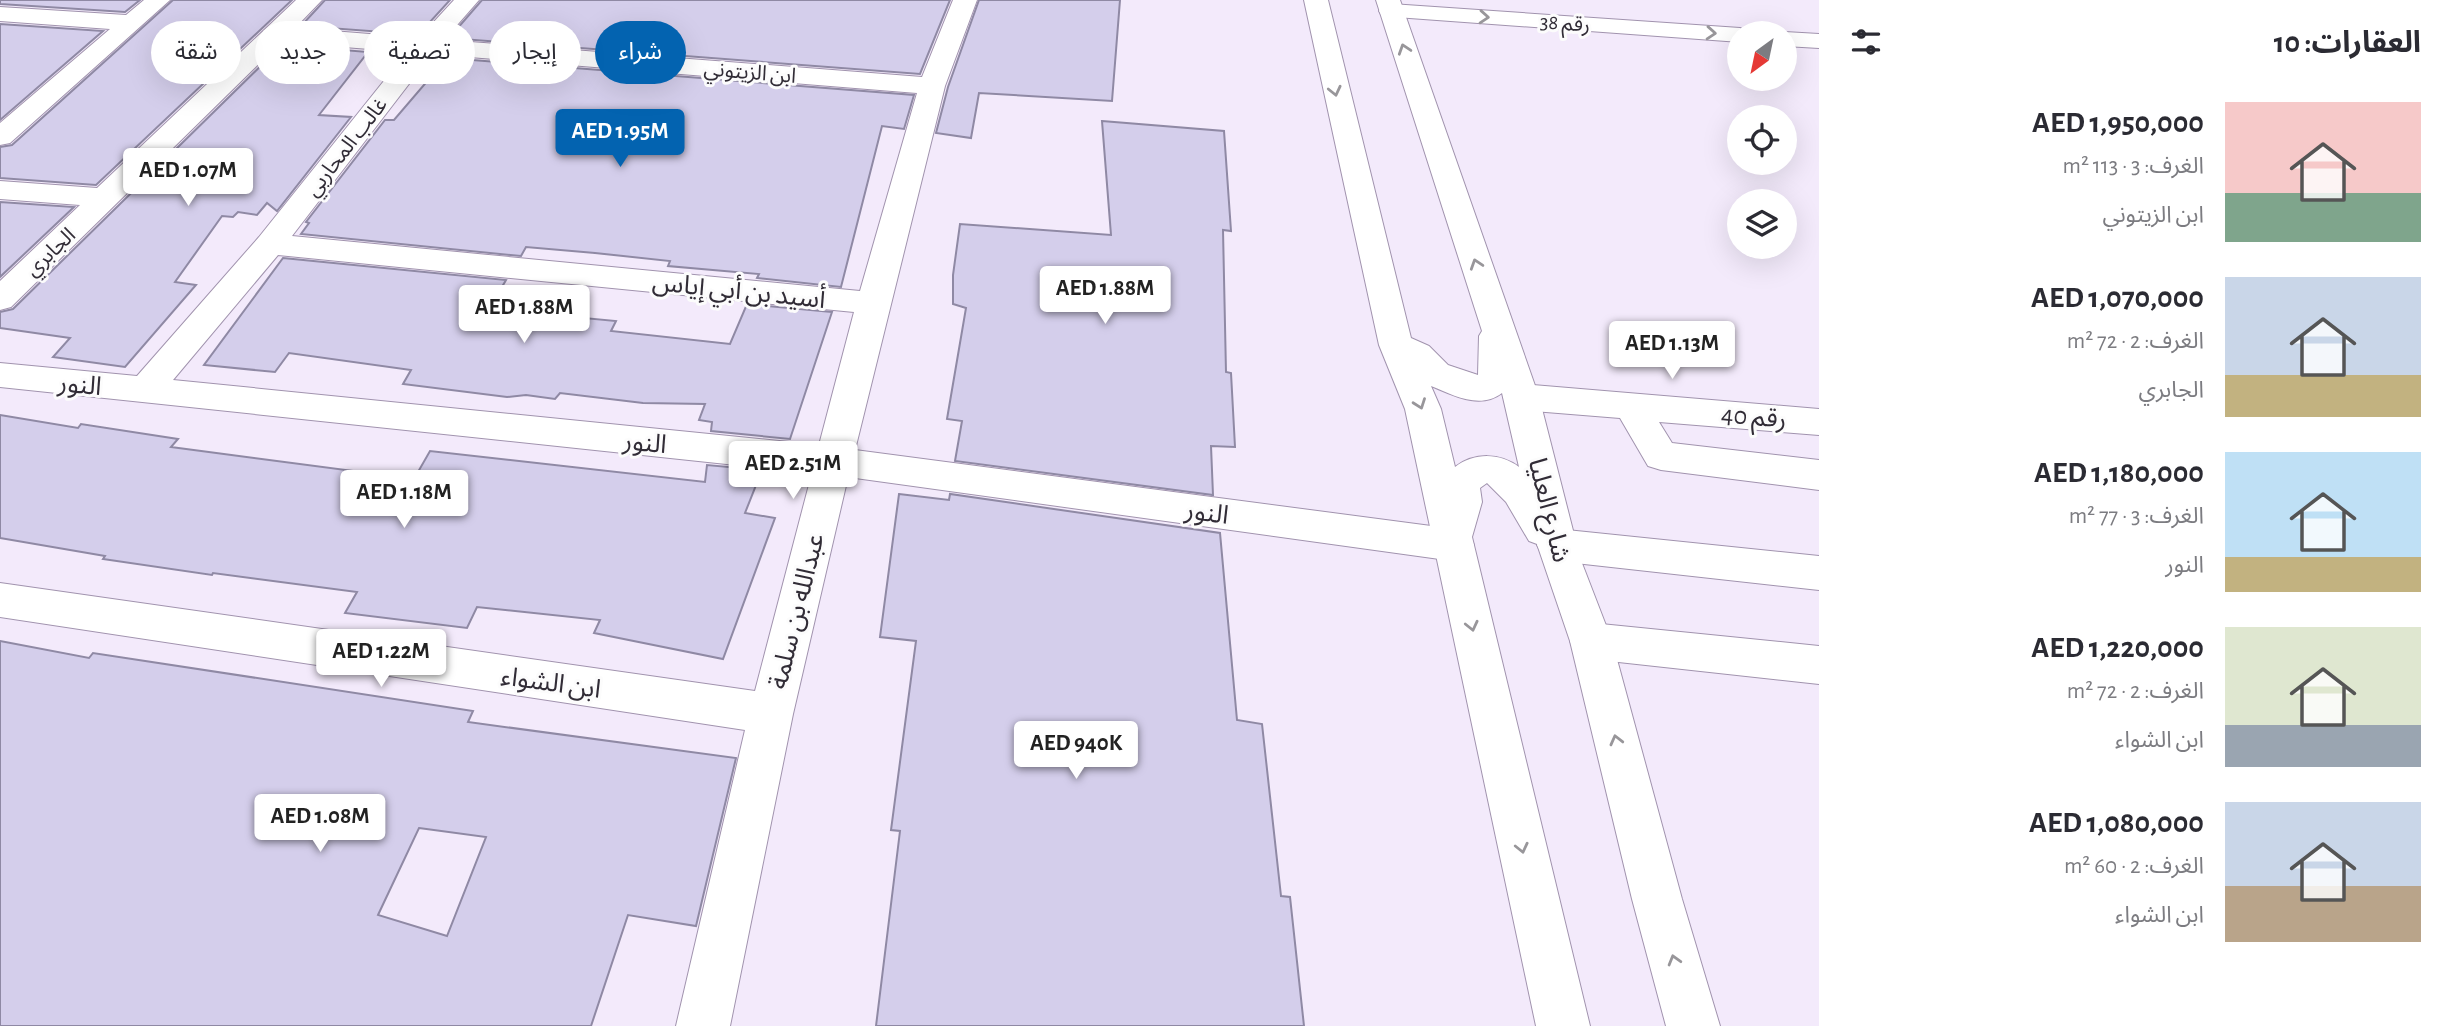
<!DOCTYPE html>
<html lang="ar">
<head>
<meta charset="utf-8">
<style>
  body { margin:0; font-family:"Alegreya Sans","Noto Sans Arabic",sans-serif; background:#f7f7f7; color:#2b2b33; direction:rtl; height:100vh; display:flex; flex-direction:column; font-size:26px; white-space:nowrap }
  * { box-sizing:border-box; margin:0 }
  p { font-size:23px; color:#7c7c81 }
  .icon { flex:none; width:38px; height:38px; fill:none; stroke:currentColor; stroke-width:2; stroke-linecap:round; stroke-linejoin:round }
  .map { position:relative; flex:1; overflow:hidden; direction:ltr }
  .details { display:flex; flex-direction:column; background:#fff; width:630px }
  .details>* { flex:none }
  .top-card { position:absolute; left:21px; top:21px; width:665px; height:63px; direction:rtl; display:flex; gap:14px }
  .needle { width:46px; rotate:213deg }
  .controls { position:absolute; left:1727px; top:21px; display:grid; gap:14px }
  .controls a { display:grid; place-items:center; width:70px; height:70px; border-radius:50%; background:#fff; box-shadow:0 7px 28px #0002; font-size:35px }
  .price { position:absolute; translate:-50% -60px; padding:0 16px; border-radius:7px; background:#fff; color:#222; font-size:23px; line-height:46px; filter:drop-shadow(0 2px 4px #0008) }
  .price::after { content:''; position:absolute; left:50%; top:42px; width:21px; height:16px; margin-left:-10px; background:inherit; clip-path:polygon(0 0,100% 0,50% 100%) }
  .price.on { background:#0363b0; color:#fff }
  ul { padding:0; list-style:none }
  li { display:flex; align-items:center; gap:21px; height:175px; padding:0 28px }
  li span { display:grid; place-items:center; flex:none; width:196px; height:140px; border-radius:0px; color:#555 }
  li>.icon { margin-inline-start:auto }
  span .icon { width:84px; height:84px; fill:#fffc; stroke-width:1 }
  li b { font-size:30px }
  h2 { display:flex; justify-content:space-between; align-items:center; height:84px; padding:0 28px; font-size:30px }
  .tag { padding:0 24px; border-radius:32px; background:#fff; box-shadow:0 7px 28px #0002; font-size:24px; line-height:63px }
  .tag.on { background:#0363b0; color:#fff }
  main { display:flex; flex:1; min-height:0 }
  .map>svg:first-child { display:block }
  .building { fill:#d4ceeb; stroke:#8f89a4; stroke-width:2; fill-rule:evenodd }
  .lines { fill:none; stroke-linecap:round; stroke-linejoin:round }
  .minor-casing { stroke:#a193ae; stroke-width:2 }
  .major-casing { stroke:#a193ae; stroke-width:2 }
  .minor { fill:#fff; fill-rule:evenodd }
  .major { fill:#fff; fill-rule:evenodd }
  .oneway { stroke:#98969a }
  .labels { text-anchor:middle; stroke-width:6; stroke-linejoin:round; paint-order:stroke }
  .far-street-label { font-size:21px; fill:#312c36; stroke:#fcfcfc }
  .street-label { font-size:26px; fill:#312c36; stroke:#fcfcfc }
</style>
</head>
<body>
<main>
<section class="details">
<h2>العقارات: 10<svg class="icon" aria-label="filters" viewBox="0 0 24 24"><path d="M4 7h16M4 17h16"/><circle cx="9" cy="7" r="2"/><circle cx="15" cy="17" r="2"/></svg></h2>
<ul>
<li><span style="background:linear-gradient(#f6c9c9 65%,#7fa58c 0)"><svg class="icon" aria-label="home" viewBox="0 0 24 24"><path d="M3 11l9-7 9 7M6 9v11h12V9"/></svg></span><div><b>AED 1,950,000</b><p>الغرف: 3 · 113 m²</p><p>ابن الزيتوني</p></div></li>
<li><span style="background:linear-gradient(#c9d6e8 70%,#c2b280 0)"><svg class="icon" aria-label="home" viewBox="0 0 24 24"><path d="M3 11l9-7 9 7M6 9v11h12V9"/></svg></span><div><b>AED 1,070,000</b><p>الغرف: 2 · 72 m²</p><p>الجابري</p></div></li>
<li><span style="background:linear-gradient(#bfe0f5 75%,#c2b280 0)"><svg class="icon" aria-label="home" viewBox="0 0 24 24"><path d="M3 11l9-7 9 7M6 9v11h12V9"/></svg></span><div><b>AED 1,180,000</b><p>الغرف: 3 · 77 m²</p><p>النور</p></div></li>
<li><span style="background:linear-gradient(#dfe7d0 70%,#9aa5b1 0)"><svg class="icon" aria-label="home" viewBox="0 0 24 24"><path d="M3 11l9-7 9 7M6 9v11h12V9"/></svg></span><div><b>AED 1,220,000</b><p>الغرف: 2 · 72 m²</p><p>ابن الشواء</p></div></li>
<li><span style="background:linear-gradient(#c9d6e8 60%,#b9a48a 0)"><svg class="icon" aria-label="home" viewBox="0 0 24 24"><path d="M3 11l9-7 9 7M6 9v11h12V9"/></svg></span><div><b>AED 1,080,000</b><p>الغرف: 2 · 60 m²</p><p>ابن الشواء</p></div></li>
</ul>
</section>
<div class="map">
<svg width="1819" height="1026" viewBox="0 0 1819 1026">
  <rect width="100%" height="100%" fill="#f3eafb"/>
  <g class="building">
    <path d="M 0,0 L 140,0 L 125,12 L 0,4 Z"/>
    <path d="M 173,0 L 292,0 L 96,185 L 0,178 L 0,147 L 12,145 Z"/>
    <path d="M 325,0 L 450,0 L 420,33 L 387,27 L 383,32 L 301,26 Z"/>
    <path d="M 482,0 L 950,0 L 920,74 L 449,38 Z"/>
    <path d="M 979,0 L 1120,0 L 1112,101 L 979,93 L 971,138 L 936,133 L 948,87 Z"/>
    <path d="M 0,24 L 103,31 L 0,120 Z"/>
    <path d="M 282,45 L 368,52 L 319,115 L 351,117 L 277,211 L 267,203 L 257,215 L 238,212 L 233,217 L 222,216 L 175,282 L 196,285 L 125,367 L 53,357 L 70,338 L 0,328 L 0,312 L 13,309 Z"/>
    <path d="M 447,58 L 914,95 L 904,129 L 882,126 L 841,287 L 757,278 L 759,274 L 668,266 L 670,261 L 595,253 L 526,247 L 521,256 L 301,234 L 309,223 L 306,222 L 385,120 L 394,120 Z"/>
    <path d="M 1102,121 L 1224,131 L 1231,231 L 1223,230 L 1226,372 L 1231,373 L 1235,447 L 1211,446 L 1213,495 L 955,461 L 962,421 L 947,419 L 966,308 L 953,304 L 953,275 L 960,224 L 1111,235 Z"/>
    <path d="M 0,202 L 74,207 L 0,277 Z"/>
    <path d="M 283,258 L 506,280 L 489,309 L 616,321 L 611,331 L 730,344 L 747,304 L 832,312 L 790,439 L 711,431 L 712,422 L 699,420 L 705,404 L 643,403 L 560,393 L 555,399 L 526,395 L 507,397 L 403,384 L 411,370 L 289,353 L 275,372 L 204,365 Z"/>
    <path d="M 0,415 L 78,428 L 81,424 L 178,439 L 171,447 L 414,479 L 430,451 L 705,482 L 707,465 L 762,470 L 745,513 L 775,518 L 723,659 L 594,633 L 600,620 L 477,607 L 467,628 L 345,613 L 357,592 L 213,573 L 212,575 L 103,559 L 105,556 L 0,538 Z"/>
    <path d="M 899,494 L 949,500 L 950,494 L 1220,533 L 1237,720 L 1262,724 L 1281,896 L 1290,897 L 1304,1026 L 876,1026 L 900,831 L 891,830 L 916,641 L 880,637 Z"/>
    <path d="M 0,641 L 89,658 L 93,653 L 473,711 L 468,722 L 736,758 L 696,926 L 628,915 L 591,1026 L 0,1026 ZM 419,828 L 486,837 L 447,936 L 378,915 Z"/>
  </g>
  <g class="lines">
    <g class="minor-casing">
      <g id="minor">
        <path d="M 144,0 L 170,0 L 10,143 L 0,145 L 0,123 L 110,29 L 0,21 L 0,7 L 126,15 Z"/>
        <path d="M 296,0 L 322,0 L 295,28 L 419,38 L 454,0 L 479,0 L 444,40 L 922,77 L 953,0 L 977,0 L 945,86 L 855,450 L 1454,529 L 1468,534 L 1474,545 L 1468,556 L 1454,561 L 848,477 L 793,714 L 730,1026 L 676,1026 L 745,730 L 0,617 L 0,583 L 755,691 L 812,473 L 0,387 L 0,363 L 137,376 L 259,237 L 407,52 L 281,42 L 11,307 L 0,310 L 0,281 L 80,205 L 0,199 L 0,181 L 97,188 ZM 432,54 L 917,93 L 860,291 L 292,236 ZM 278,255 L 854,312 L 819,445 L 173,380 Z"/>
        <path d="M 1391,4 L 1740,28 L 1751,33 L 1740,33 L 1740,42 L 1382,16 L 1379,11 L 1382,6 Z"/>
        <path d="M 1785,32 L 1819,34 L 1819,48 L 1785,46 L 1785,33 L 1778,33 Z"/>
        <path d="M 1521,384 L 1819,409 L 1819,435 L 1659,422 L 1672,443 L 1819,460 L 1819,490 L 1661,470 L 1648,466 L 1620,418 L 1521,410 L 1509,406 L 1503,397 L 1509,388 Z"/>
        <path d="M 1557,529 L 1819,556 L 1819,590 L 1557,561 L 1543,556 L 1537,545 L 1543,534 Z"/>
        <path d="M 1591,623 L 1819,646 L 1819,684 L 1591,659 L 1576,654 L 1570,641 L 1576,628 Z"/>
      </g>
    </g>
    <g class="major-casing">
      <path id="major" d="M 1304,0 L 1328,0 L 1411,338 L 1429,346 L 1448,365 L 1478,375 L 1479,336 L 1482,331 L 1376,0 L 1400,0 L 1539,397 L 1580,558 L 1612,641 L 1682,899 L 1720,1026 L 1666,1026 L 1632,899 L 1570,641 L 1537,544 L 1529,541 L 1506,502 L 1487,483 L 1480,488 L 1482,502 L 1472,537 L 1590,1026 L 1536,1026 L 1405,409 L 1379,345 ZM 1431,386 C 1453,395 1480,410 1502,393 L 1519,467 C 1500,453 1475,452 1455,467 L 1441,409 Z"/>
    </g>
    <use href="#minor" class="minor"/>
    <use href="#major" class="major"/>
  </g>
  <defs><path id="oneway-chevron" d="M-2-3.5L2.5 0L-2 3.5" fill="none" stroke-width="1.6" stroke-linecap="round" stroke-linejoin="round" transform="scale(1.75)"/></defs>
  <g class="oneway">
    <use href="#oneway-chevron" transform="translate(1484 17) rotate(4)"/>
    <use href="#oneway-chevron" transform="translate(1711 33) rotate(4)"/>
    <use href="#oneway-chevron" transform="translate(1404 49) rotate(-108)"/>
    <use href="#oneway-chevron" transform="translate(1335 91) rotate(77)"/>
    <use href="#oneway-chevron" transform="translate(1476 264) rotate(-108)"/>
    <use href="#oneway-chevron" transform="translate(1420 404) rotate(70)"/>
    <use href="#oneway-chevron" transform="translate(1472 626) rotate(77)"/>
    <use href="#oneway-chevron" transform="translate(1616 740) rotate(-104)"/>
    <use href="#oneway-chevron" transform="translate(1522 848) rotate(77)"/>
    <use href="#oneway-chevron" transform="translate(1674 960) rotate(-106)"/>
  </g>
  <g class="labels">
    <g class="far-street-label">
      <text transform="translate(1565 23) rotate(4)" y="7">رقم 38</text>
      <text transform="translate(750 72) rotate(5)" y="7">ابن الزيتوني</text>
      <text transform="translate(346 147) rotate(-52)" y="7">غالب المحاربي</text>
      <text transform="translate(50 252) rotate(-43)" y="7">الجابري</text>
    </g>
    <g class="street-label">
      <text transform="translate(739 290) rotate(6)" y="9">أسيد بن أبي إياس</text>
      <text transform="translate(80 384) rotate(6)" y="9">النور</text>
      <text transform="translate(1754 416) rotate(5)" y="9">رقم 40</text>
      <text transform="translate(645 442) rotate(6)" y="9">النور</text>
      <text transform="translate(1550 510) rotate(76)" y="9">شارع العليا</text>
      <text transform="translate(1207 512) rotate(8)" y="9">النور</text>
      <text transform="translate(796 611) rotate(-76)" y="9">عبدالله بن سلمة</text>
      <text transform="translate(551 682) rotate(8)" y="9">ابن الشواء</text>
    </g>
  </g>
</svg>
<div class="controls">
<a><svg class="needle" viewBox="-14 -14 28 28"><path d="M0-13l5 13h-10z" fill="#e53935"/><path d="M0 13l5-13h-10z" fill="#7c7c81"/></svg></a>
<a><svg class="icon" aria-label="locate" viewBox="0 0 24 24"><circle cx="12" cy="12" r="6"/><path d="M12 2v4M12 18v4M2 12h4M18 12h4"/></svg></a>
<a><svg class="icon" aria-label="layers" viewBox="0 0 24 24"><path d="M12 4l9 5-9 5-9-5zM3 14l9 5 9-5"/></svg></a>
</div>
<b class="price on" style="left:620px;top:169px">AED 1.95M</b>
<b class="price" style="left:188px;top:208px">AED 1.07M</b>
<b class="price" style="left:1105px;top:326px">AED 1.88M</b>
<b class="price" style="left:524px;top:345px">AED 1.88M</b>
<b class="price" style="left:1672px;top:381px">AED 1.13M</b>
<b class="price" style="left:793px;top:501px">AED 2.51M</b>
<b class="price" style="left:404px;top:530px">AED 1.18M</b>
<b class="price" style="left:381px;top:689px">AED 1.22M</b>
<b class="price" style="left:1076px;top:781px">AED 940K</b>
<b class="price" style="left:320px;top:854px">AED 1.08M</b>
<div class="top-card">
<a class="tag on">شراء</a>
<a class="tag">إيجار</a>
<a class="tag">تصفية</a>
<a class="tag">جديد</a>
<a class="tag">شقة</a>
</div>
</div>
</main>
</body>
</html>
